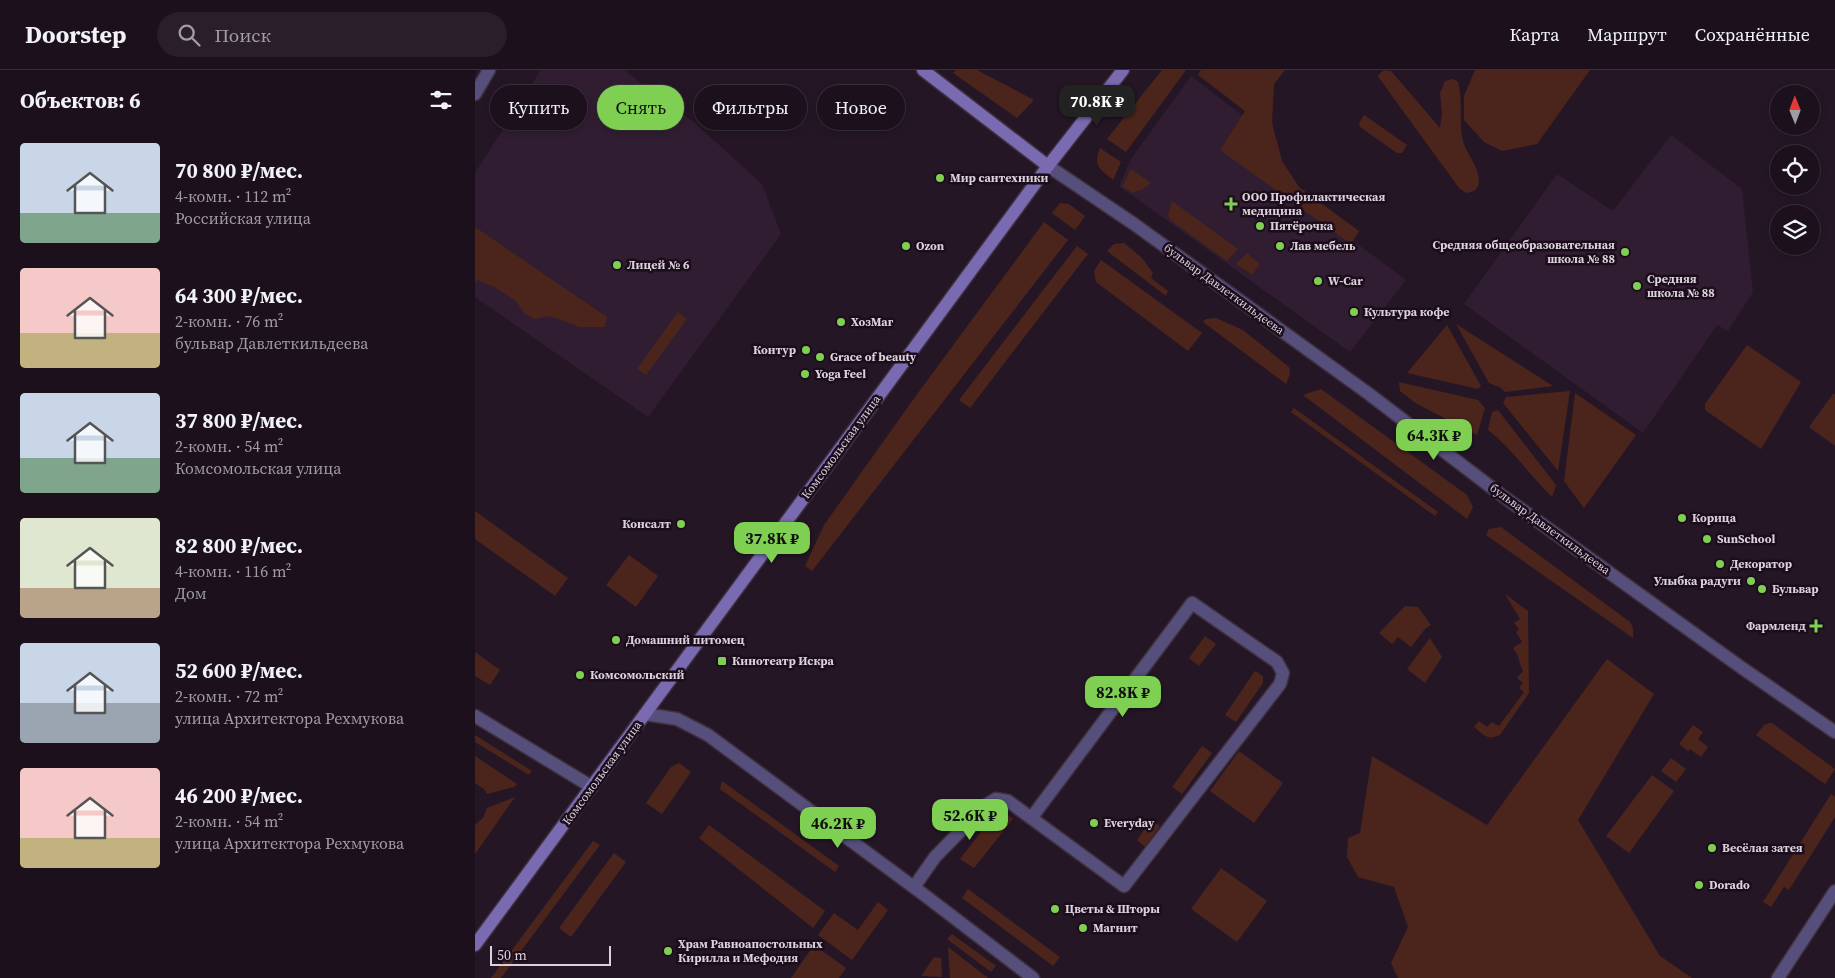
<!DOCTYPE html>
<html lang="ru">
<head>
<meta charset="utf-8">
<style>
  body { margin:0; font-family:"Source Serif 4",serif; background:#291e29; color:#f1f3f6; height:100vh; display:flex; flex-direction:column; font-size:19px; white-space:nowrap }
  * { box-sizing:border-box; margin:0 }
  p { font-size:16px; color:#a09da3 }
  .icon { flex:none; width:28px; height:28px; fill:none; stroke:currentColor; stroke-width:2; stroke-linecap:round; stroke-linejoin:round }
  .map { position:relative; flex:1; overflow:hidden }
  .panel { display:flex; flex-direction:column; background:#1c101c; width:475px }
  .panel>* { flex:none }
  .banner { position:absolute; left:15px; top:15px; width:475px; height:45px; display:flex; gap:10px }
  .needle { width:32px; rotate:359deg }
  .buttons { position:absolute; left:1295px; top:15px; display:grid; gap:10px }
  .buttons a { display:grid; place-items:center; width:50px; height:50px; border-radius:50%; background:#1c101c; box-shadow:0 2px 8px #0003,0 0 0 1px #3a303b; font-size:25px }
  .scale { position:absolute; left:15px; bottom:12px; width:121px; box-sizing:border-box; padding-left:5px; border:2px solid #dbd1db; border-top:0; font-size:14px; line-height:18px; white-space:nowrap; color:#dbd1db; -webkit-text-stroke:4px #1c0d1c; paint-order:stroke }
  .price { position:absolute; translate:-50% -42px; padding:0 11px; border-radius:10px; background:#7fd052; color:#111; font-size:16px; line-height:32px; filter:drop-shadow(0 1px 2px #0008) }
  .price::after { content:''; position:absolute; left:50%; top:30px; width:15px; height:11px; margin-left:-8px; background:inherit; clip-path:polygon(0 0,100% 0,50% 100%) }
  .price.on { background:#222; color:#fff }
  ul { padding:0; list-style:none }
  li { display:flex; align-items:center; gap:15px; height:125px; padding:0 20px }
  li span { display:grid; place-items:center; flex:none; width:140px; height:100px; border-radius:5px; color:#555 }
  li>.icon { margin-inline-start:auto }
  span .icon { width:60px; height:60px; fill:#fffc; stroke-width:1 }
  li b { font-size:21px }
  h2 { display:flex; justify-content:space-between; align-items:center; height:60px; padding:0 20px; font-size:21px }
  .tag { padding:0 18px; border-radius:22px; background:#1c101c; box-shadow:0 2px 8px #0003,0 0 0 1px #3a303b; font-size:18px; line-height:45px }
  .tag.on { background:#7fd052; color:#111 }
  header { display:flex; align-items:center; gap:30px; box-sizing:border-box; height:70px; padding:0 25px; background:#1c101c; border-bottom:1px solid #3a303b }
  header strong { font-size:24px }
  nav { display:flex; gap:28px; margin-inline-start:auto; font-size:18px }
  .search { width:350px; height:45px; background:#291e29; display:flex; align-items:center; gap:12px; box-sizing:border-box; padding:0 18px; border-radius:28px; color:#a09da3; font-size:19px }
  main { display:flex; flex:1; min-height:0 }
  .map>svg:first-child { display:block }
  .built { fill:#301d31 }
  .green { fill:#4b251c }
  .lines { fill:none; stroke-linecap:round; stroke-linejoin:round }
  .street-casing { stroke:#3e303f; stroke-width:15 }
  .secondary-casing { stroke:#3e303f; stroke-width:15 }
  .street { stroke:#574f7b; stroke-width:12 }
  .secondary { stroke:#796ab1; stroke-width:12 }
  .poi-dot { fill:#7fd052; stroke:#1c0d1c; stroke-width:2 }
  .labels { text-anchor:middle; stroke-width:5; stroke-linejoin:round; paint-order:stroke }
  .poi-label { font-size:12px; font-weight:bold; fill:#dbd1db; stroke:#1c0d1c; text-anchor:start }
  .street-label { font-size:12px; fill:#dbd1db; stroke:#1c0d1c }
</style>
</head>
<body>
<header>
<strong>Doorstep</strong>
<div class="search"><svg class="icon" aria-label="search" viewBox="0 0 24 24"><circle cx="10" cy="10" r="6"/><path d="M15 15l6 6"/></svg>Поиск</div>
<nav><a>Карта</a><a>Маршрут</a><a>Сохранённые</a></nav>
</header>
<main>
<section class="panel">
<h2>Объектов: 6<svg class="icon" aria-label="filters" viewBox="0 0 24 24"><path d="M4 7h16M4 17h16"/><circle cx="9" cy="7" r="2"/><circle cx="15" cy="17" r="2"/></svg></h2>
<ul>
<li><span style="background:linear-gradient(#c9d6e8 70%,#7fa58c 0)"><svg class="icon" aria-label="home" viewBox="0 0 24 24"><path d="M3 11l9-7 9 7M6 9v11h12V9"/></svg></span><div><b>70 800 ₽/мес.</b><p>4-комн. · 112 m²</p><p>Российская улица</p></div></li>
<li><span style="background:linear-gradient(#f6c9c9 65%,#c2b280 0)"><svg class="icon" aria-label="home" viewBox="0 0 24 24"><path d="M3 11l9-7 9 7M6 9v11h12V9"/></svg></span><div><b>64 300 ₽/мес.</b><p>2-комн. · 76 m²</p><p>бульвар Давлеткильдеева</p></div></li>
<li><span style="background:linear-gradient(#c9d6e8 65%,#7fa58c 0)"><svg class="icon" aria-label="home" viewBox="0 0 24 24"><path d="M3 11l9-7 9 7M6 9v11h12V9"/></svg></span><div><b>37 800 ₽/мес.</b><p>2-комн. · 54 m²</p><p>Комсомольская улица</p></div></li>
<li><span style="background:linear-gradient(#dfe7d0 70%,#b9a48a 0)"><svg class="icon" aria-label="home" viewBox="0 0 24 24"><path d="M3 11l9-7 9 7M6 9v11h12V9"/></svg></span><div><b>82 800 ₽/мес.</b><p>4-комн. · 116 m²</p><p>Дом</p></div></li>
<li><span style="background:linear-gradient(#c9d6e8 60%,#9aa5b1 0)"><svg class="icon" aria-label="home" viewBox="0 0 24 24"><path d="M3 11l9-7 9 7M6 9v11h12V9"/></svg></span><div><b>52 600 ₽/мес.</b><p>2-комн. · 72 m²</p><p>улица Архитектора Рехмукова</p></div></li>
<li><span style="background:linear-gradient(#f6c9c9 70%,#c2b280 0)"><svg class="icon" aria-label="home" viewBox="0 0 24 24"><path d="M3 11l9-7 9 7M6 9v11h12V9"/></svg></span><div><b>46 200 ₽/мес.</b><p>2-комн. · 54 m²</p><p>улица Архитектора Рехмукова</p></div></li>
</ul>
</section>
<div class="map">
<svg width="1360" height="908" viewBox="0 0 1360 908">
  <rect width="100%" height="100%" fill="#251626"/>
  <g class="built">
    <path d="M 66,0 L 149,0 L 220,53 L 287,114 L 306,164 L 173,347 L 0,227 L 0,103 Z"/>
    <path d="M 716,6 L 768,46 L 752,77 L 931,210 L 875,282 L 644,116 L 656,89 Z"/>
    <path d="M 1196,65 L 1267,119 L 1278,222 L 1253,261 L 1242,255 L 1168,363 L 989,234 L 1082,104 L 1138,141 Z"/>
  </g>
  <g class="green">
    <path d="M 481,0 L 502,0 L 559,30 L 542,48 L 478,3 Z"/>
    <path d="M 687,0 L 711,0 L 651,82 L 632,69 Z"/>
    <path d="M 726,0 L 810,0 L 799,14 L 797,53 L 807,91 L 824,117 L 884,161 L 876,174 L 745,80 L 770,41 L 723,5 Z"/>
    <path d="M 909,0 L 916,1 L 965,58 L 967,44 L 965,23 L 970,11 L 978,9 L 983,12 C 988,30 984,49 987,67 C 990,83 1004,95 1004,112 C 1003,120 998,122 991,123 L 984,118 L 904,8 L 903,5 Z"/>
    <path d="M 1000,0 L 1115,0 L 1062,74 L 1027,81 L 1009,72 L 989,50 L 989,26 Z"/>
    <path d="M 889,45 L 932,75 L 927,83 L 922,83 L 885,57 L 884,53 Z"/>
    <path d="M 625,78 L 646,92 L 638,110 C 624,98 618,96 625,78 Z"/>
    <path d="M 656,99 L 676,113 L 668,119 L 658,123 L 647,117 Z"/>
    <path d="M 697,131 L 763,179 L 752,191 L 695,150 L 693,144 Z"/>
    <path d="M 585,133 L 594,134 L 610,146 L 600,160 L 577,143 Z"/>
    <path d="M 569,152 L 593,170 L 337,501 L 330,496 L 349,455 L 440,327 Z"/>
    <path d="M 0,157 L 132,247 L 130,257 L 104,257 L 75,246 L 59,249 L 49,243 L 41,231 L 21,218 L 3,210 L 0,213 Z"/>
    <path d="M 649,173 L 667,188 L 678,203 L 676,208 L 693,221 L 691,226 L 632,181 L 639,174 Z"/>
    <path d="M 602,176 L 613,184 L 495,338 L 484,330 Z"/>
    <path d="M 772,183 L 785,194 L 777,205 L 761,194 Z"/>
    <path d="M 626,190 L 727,263 L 713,281 L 621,212 L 619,201 Z"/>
    <path d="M 203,242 L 212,249 L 171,305 L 162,299 Z"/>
    <path d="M 741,248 L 768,260 L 814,297 L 815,304 L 811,314 L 728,252 L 731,249 Z"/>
    <path d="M 981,254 L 1078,316 L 1030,322 L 1026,318 L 1014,313 Z"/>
    <path d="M 972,255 L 1006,316 L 1003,319 L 932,303 Z"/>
    <path d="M 1272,275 L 1326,312 L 1286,379 L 1230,340 L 1230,334 Z"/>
    <path d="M 924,312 L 1003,330 L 1010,338 L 1002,365 L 942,334 L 925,321 Z"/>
    <path d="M 846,319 L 992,425 L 998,437 L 992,449 L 828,325 Z"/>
    <path d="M 1095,321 L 1083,401 L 1028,333 L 1031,327 Z"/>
    <path d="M 1100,323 L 1161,365 L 1109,438 L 1089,411 Z"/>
    <path d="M 1358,324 L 1360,324 L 1360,376 L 1334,357 Z"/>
    <path d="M 819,338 L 963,442 L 960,446 L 816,342 Z"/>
    <path d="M 1023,340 L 1081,415 L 1078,425 L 1076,426 C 1054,404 1037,379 1013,360 L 1017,342 Z"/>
    <path d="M 0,441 L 93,508 L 80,526 L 0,469 Z"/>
    <path d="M 1026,457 L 1155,552 L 1158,558 L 1158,568 L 1011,465 L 1014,459 Z"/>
    <path d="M 154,485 L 183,506 L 161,537 L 131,515 Z"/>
    <path d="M 1030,524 L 1053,541 L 1054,623 L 1025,665 C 1012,671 1009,665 999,657 L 1004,651 L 1012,657 L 1017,652 L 1024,656 L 1049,622 L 1044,618 L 1048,613 L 1042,608 L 1048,601 C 1043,591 1045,587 1038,578 L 1047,572 L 1041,562 L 1044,559 L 1039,553 L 1045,549 Z"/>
    <path d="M 930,536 L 943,537 L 956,555 L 950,559 L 936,577 L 923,567 L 917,574 L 904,563 Z"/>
    <path d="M 730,566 L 741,574 L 724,596 L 714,588 Z"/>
    <path d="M 955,568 L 967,587 L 950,613 L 932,599 Z"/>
    <path d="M 0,582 L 25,600 L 15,615 L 0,606 Z"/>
    <path d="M 1132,589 L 1179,624 L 1103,750 L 1185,886 L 1217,908 L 923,908 L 916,893 L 933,857 L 919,817 L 883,807 L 872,787 L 873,768 L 885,763 L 897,686 L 1012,755 Z"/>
    <path d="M 780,601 L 788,606 L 788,613 L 761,652 L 750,645 Z"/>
    <path d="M 1294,653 L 1297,653 L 1360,699 L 1350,714 L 1281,665 L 1289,655 Z"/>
    <path d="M 1218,655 L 1228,662 L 1223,669 L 1233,677 L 1226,687 L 1215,679 L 1213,681 L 1204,674 Z"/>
    <path d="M 0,665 L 57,701 L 54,705 L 0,672 Z"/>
    <path d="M 727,676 L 737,683 L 707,724 L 697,717 Z"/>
    <path d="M 764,681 L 808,713 L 779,753 L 735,721 Z"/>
    <path d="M 0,686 L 42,714 L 39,717 L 12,724 L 9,719 L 0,713 Z"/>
    <path d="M 1196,688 L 1211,699 L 1201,712 L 1186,701 Z"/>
    <path d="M 204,693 L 216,702 L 187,744 L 171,733 L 196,697 Z"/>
    <path d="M 1177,705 L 1199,721 L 1154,783 L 1131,766 Z"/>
    <path d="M 247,711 L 364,796 L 360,802 L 245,719 Z"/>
    <path d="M 1356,724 L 1360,727 L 1360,747 L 1314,820 L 1309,817 L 1296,837 L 1288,832 Z"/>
    <path d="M 40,727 L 0,784 L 0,755 L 8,748 L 12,738 Z"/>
    <path d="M 523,744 L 531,744 L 538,749 L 499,798 L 485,789 L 515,750 Z"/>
    <path d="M 676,750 L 685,756 L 670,777 L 662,770 Z"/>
    <path d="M 234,755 L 350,841 L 338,858 L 224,768 Z"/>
    <path d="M 118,771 L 125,775 L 26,908 L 16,908 Z"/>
    <path d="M 139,783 L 151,792 L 96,867 L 84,858 Z"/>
    <path d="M 746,798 L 792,831 L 762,872 L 716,839 Z"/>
    <path d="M 493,819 L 585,887 L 578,896 L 487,828 Z"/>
    <path d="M 403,832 L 413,840 L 377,890 L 343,865 L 359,843 L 383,860 Z"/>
    <path d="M 477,864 L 521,896 L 516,902 L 472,869 Z"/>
    <path d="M 339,875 L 371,898 L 364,908 L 316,908 Z"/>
    <path d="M 473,877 L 513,908 L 475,908 Z"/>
    <path d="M 459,887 L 466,888 L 467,907 L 446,906 Z"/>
  </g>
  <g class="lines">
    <g class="street-casing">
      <g id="street">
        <path d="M 0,24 L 14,0"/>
        <path d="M 573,96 L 659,154 L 894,324 L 1025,424 L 1267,598 L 1360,662"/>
        <path d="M 170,644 L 202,649 L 233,665 L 448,824 L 558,908"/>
        <path d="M 0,646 L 117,717"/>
        <path d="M 439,817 L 460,787 L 511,735 L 521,729 L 533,731 L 649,816 L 805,614 L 808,603 L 802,592 L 717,533 L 557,747"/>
        <path d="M 1303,908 L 1360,821"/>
      </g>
    </g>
    <g class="secondary-casing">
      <g id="secondary">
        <path d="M 448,0 L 573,96"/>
        <path d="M 0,875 L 573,96 L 648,0"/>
      </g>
    </g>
    <use href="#street" class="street"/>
    <use href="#secondary" class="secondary"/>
  </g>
  <g class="poi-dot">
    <circle cx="465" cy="108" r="5"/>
    <path d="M753.5 126.5h5v5h5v5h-5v5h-5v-5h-5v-5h5z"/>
    <circle cx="785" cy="156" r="5"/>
    <circle cx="431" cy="176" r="5"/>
    <circle cx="805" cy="176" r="5"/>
    <circle cx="1150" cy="182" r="5"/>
    <circle cx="142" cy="195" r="5"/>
    <circle cx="843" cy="211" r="5"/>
    <circle cx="1162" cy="216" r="5"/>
    <circle cx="879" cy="242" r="5"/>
    <circle cx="366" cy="252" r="5"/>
    <circle cx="331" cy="280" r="5"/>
    <circle cx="345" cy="287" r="5"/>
    <circle cx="330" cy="304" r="5"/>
    <circle cx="1207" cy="448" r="5"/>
    <circle cx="206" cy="454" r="5"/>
    <circle cx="1232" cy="469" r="5"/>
    <circle cx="1245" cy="494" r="5"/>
    <circle cx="1276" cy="511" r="5"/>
    <circle cx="1287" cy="519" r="5"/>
    <path d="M1338.5 548.5h5v5h5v5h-5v5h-5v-5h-5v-5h5z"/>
    <circle cx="141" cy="570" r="5"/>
    <rect x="242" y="586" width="10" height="10" rx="2.5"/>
    <circle cx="105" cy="605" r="5"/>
    <circle cx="619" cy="753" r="5"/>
    <circle cx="1237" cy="778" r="5"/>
    <circle cx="1224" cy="815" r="5"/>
    <circle cx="580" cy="839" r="5"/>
    <circle cx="608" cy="858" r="5"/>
    <circle cx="193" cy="881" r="5"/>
  </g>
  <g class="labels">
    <g class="poi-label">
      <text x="475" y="112">Мир сантехники</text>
      <text x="767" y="131">ООО Профилактическая<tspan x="767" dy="14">медицина</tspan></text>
      <text x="795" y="160">Пятёрочка</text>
      <text x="1140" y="179" text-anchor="end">Средняя общеобразовательная<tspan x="1140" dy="14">школа № 88</tspan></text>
      <text x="441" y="180">Ozon</text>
      <text x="815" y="180">Лав мебель</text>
      <text x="152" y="199">Лицей № 6</text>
      <text x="1172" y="213">Средняя<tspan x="1172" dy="14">школа № 88</tspan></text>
      <text x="853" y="215">W-Car</text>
      <text x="889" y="246">Культура кофе</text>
      <text x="376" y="256">ХозМаг</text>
      <text x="321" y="284" text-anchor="end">Контур</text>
      <text x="355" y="291">Grace of beauty</text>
      <text x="340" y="308">Yoga Feel</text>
      <text x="1217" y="452">Корица</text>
      <text x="196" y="458" text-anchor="end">Консалт</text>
      <text x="1242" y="473">SunSchool</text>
      <text x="1255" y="498">Декоратор</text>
      <text x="1266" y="515" text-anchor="end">Улыбка радуги</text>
      <text x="1297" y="523">Бульвар</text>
      <text x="1331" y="560" text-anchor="end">Фармленд</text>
      <text x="151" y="574">Домашний питомец</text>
      <text x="257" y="595">Кинотеатр Искра</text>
      <text x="115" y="609">Комсомольский</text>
      <text x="629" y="757">Everyday</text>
      <text x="1247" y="782">Весёлая затея</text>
      <text x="1234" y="819">Dorado</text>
      <text x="590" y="843">Цветы &amp; Шторы</text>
      <text x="618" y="862">Магнит</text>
      <text x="203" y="878">Храм Равноапостольных<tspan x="203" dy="14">Кирилла и Мефодия</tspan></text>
    </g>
    <g class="street-label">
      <text transform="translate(749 219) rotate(36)" y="4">бульвар Давлеткильдеева</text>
      <text transform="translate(366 377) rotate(-54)" y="4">Комсомольская улица</text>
      <text transform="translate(1075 459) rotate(36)" y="4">бульвар Давлеткильдеева</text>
      <text transform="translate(127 703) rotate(-54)" y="4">Комсомольская улица</text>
    </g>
  </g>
</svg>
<div class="buttons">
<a><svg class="needle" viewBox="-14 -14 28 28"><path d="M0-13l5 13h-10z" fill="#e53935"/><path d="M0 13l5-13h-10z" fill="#a09da3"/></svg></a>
<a><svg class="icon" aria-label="locate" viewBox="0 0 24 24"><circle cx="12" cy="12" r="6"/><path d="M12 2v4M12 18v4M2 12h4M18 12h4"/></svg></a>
<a><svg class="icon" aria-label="layers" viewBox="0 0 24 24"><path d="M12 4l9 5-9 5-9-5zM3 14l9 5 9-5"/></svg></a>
</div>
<div class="scale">50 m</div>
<b class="price on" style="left:622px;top:57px">70.8K ₽</b>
<b class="price" style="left:959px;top:391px">64.3K ₽</b>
<b class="price" style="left:297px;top:494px">37.8K ₽</b>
<b class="price" style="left:648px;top:648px">82.8K ₽</b>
<b class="price" style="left:495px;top:771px">52.6K ₽</b>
<b class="price" style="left:363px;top:779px">46.2K ₽</b>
<div class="banner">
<a class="tag">Купить</a>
<a class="tag on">Снять</a>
<a class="tag">Фильтры</a>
<a class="tag">Новое</a>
</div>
</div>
</main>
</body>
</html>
